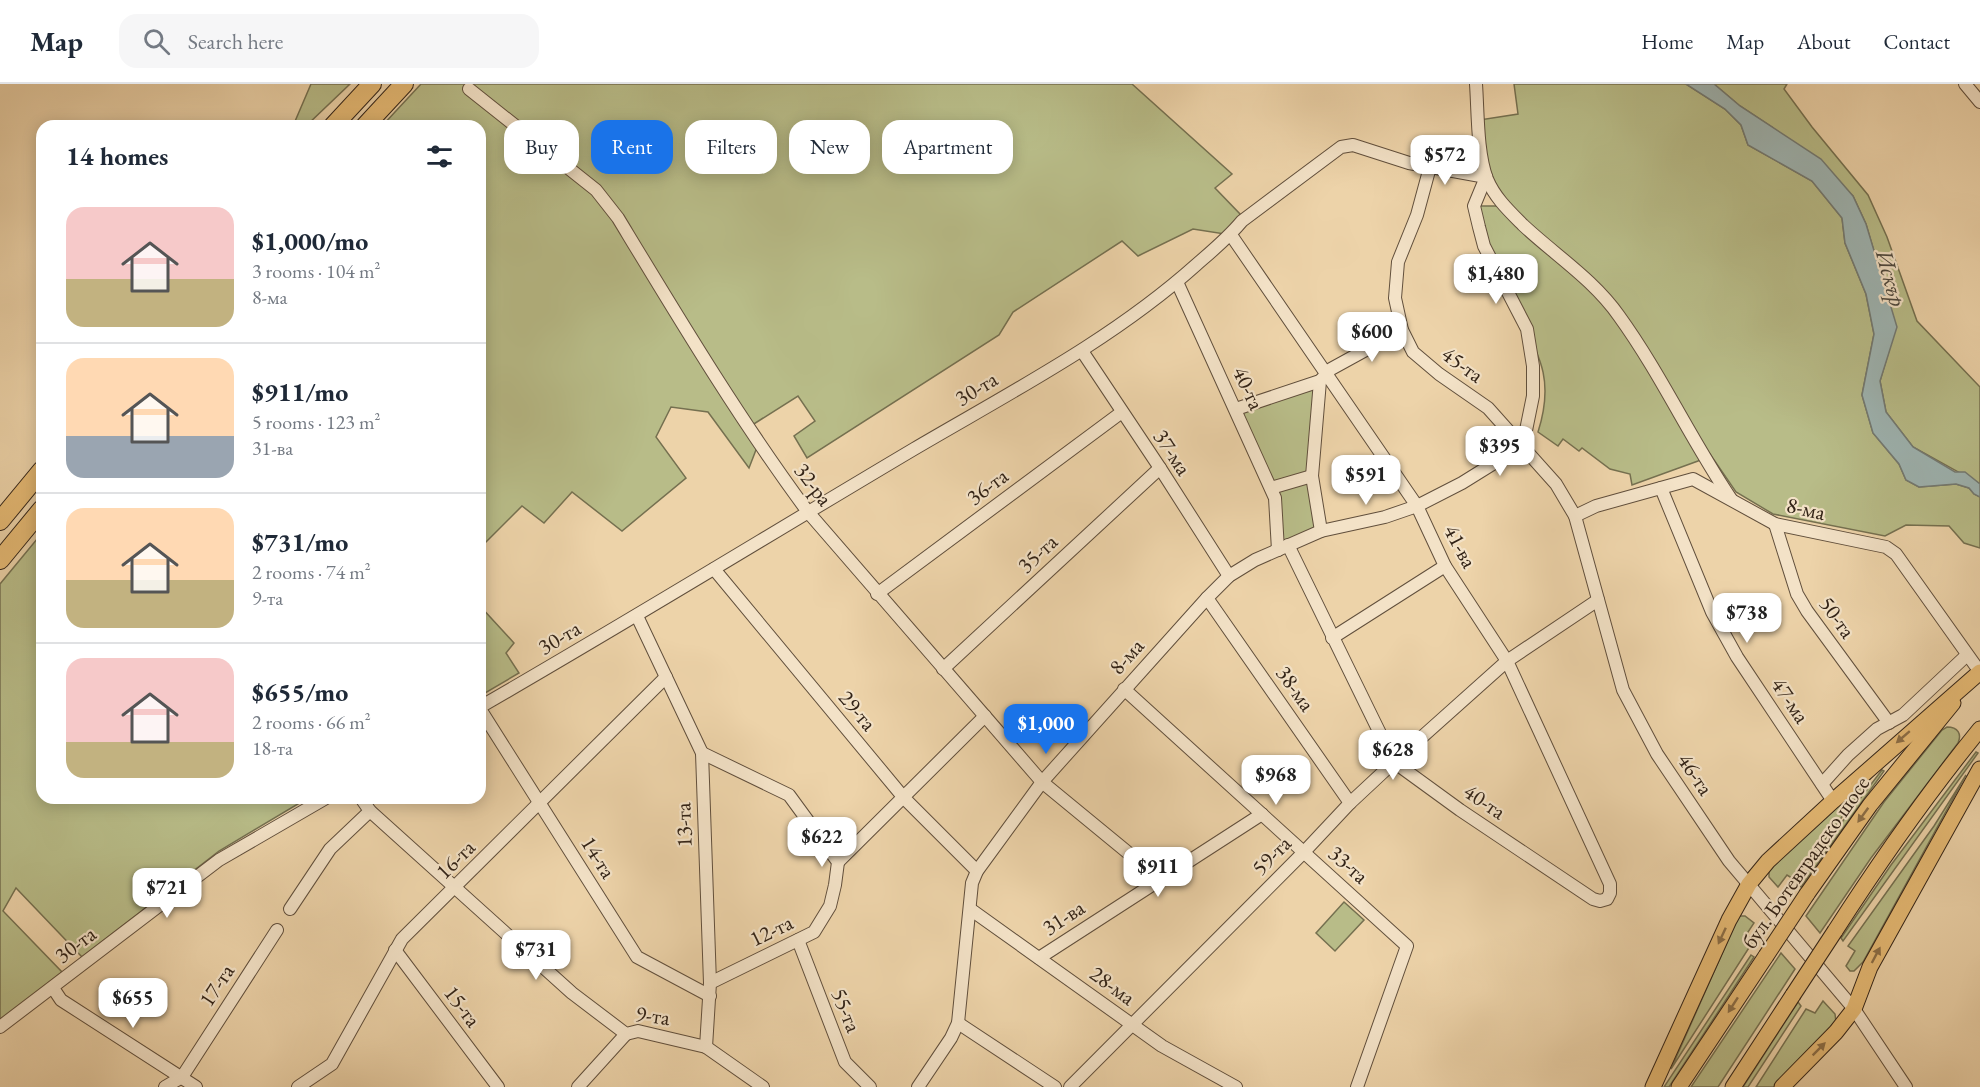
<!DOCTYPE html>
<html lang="en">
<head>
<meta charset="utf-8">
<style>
  body { margin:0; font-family:"EB Garamond",serif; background:#f6f6f7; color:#1f2937; height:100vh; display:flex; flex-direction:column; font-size:22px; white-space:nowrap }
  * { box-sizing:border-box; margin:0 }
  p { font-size:20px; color:#747a83 }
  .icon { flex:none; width:33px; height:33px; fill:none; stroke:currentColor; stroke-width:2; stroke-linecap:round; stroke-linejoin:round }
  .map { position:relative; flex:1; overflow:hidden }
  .sheet { position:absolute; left:36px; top:36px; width:450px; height:684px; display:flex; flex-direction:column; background:#fff; border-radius:18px; box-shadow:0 3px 15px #0003 }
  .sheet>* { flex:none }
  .banner { position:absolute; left:504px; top:36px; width:570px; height:54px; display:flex; gap:12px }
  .price { position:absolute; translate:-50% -51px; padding:0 14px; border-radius:12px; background:#fff; color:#222; font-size:20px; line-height:39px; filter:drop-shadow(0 2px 3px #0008) }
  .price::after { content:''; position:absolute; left:50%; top:36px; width:18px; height:14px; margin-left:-9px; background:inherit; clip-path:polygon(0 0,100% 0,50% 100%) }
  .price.current { background:#1a73e8; color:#fff }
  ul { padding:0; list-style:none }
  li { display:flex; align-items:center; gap:18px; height:150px; padding:0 30px }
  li+li { border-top:2px solid #e0e1e3 }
  li span { display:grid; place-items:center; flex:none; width:168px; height:120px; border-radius:18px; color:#555 }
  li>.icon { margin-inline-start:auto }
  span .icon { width:72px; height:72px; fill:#fffc; stroke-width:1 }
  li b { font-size:26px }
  h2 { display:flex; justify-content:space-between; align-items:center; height:72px; padding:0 30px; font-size:26px }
  .pill { padding:0 21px; border-radius:18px; background:#fff; box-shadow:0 3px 15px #0003; font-size:21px; line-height:54px }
  .pill.current { background:#1a73e8; color:#fff }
  header { display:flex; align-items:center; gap:36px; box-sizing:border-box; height:84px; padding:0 30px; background:#fff; border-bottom:2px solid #e0e1e3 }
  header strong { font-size:28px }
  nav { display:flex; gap:33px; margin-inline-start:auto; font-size:21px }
  .search { width:420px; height:54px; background:#f6f6f7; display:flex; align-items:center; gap:15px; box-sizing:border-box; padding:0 21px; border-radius:18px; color:#747a83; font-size:22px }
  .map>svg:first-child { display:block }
  .green { fill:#b8bc88; stroke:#757050; stroke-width:1.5 }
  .water { fill:#9eb5b3; stroke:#737b75; stroke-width:1.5 }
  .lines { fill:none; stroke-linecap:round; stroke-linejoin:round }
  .minor-casing { stroke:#614f3c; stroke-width:14 }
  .major-casing { stroke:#322317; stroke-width:17 }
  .highway-casing { stroke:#322317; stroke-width:20 }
  .minor { stroke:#f3e2c7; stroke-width:12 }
  .major { stroke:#e6ba74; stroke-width:15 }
  .highway { stroke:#e6ba74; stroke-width:18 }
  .major-bridge-casing { stroke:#322317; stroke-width:17; stroke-linecap:butt }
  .major-bridge { stroke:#e6ba74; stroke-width:15 }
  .oneway { fill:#8c6e46 }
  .labels { text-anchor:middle; stroke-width:4.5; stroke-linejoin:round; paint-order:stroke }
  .street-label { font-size:22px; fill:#322317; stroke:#f3e2c7 }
  .water-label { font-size:24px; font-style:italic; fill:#4d483e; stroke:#f3e2c7 }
</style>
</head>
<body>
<header>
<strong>Map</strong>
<div class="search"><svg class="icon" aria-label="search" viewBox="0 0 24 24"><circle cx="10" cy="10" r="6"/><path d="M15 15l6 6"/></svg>Search here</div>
<nav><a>Home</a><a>Map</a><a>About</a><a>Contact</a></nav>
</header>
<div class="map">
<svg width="1980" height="1003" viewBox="0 0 1980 1003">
  <rect width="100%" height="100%" fill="#edd3a9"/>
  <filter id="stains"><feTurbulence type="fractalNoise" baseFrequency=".00333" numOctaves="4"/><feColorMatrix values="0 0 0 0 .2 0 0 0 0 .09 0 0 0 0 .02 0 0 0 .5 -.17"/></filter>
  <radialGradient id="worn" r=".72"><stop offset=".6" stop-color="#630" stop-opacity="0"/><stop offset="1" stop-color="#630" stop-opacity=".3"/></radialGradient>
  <g class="green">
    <path d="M 311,0 L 350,0 L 306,42 L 293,42 Z"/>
    <path d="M 421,0 L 1132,0 L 1232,90 L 1215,104 L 1240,130 L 1231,151 L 1193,145 L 1138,172 L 1122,157 L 1013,228 L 999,251 L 807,374 L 794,352 L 815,337 L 798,312 L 749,343 L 759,358 L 749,384 L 708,328 L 671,323 L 656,353 L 686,394 L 622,447 L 572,408 L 544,439 L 522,422 L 480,464 L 480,42 L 382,42 Z"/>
    <path d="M 1514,0 L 1686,0 L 1725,25 L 1741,41 L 1748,61 L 1812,97 L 1842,134 L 1845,159 L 1866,210 L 1874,250 L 1862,311 L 1873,349 L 1899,380 L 1906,396 L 1919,403 L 1956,400 L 1969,404 L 1974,410 L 1980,413 L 1980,464 L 1964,459 L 1949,442 L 1906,441 L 1885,452 L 1773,430 L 1736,408 L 1710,370 L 1698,377 L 1632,401 L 1630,390 L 1610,385 L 1582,364 L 1579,367 L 1563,355 L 1558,362 L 1538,348 C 1559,282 1529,261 1505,205 C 1494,178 1485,150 1474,122 L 1503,122 L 1493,107 L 1479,36 L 1518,30 Z"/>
    <path d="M 1714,0 L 1787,0 L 1784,5 L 1812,43 L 1868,111 L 1887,153 L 1917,237 L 1980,303 L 1980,400 L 1913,363 L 1886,328 L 1880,297 L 1896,243 L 1866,140 L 1853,112 L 1772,43 L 1740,22 Z"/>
    <path d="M 1320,297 L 1312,392 L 1321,447 L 1278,466 L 1277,429 L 1236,325 Z"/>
    <path d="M 42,449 L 42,714 L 308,714 L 219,767 L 82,873 L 16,804 L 3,827 L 62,888 L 0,937 L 0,500 Z"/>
    <path d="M 480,522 L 514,559 L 506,569 L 519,589 L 480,612 Z"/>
    <path d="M 1947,643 C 1958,643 1962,650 1958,659 L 1871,774 L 1820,849 L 1806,832 L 1884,718 L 1942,646 Z"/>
    <path d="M 1976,668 L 1978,669 L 1843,857 L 1841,854 L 1891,781 Z"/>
    <path d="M 1882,686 L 1884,687 L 1801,803 L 1799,800 L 1839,742 Z"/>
    <path d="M 1876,687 L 1795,796 L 1787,791 L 1778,803 L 1769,793 L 1769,787 L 1778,776 Z"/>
    <path d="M 1966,691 L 1863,878 L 1854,887 L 1850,887 L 1846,882 L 1855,867 L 1848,862 L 1934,742 Z"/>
    <path d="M 1344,818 L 1364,836 L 1335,867 L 1316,849 Z"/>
    <path d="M 1740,832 L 1745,832 L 1754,839 L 1746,851 L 1754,856 L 1671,985 L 1736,838 Z"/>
    <path d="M 1781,869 L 1795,885 L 1718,1003 L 1691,1003 Z"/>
    <path d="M 1751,871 L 1754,873 L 1669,1003 L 1664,1003 Z"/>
    <path d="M 1823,917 L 1835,930 L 1836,938 L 1776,1003 L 1756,1003 L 1806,925 L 1815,929 Z"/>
    <path d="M 1798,918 L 1801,922 L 1748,1003 L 1743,1003 Z"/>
  </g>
  <path class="water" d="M 1686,0 L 1714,0 L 1740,22 L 1821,75 L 1853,112 L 1866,140 L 1897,243 L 1880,297 L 1886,328 L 1913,363 L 1955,388 L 1965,388 L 1980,400 L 1980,413 L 1974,410 L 1969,404 L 1956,400 L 1919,403 L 1906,396 L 1899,380 L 1873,349 L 1862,311 L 1874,250 L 1866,210 L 1845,159 L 1842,134 L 1812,97 L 1748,61 L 1741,41 L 1725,25 Z"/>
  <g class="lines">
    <g class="minor-casing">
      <g id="minor">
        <path d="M 1476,0 C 1478,28 1477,69 1487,95 C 1495,114 1509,127 1523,141 C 1555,171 1594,196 1619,232 C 1661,290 1691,356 1731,415"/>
        <path d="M 1965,0 L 1980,18"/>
        <path d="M 469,5 L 596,106 L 618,134 C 678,233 739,335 808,428 L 1042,698 L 1160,795"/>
        <path d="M 1430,83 L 1417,131 L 1398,178 L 1395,214 L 1402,246 L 1413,268 L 1439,290 L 1488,324 L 1556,400 L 1575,432 L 1623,606 L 1657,670 L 1729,777 L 1854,925 L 1906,1003"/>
        <path d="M 1486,93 L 1474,122 L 1479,143 L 1484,162 L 1527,245 L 1533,282 L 1533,312 L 1523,361"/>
        <path d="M 1231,151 L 1417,422 L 1445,482 L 1507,577 L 1610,800 L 1610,809 L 1607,815 L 1600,817 L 1593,815 L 1460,726 L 1394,678 L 1288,461"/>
        <path d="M 1177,198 L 1275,414 L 1278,466"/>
        <path d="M 1082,267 L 1160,384 L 1229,492"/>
        <path d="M 1236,325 L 1320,297"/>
        <path d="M 1271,404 L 1312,392"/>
        <path d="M 1661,404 L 1712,528 L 1737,573 L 1833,717"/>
        <path d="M 1575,432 L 1596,422 L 1693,395 L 1775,440 L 1886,463 L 1896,470 L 1980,588"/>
        <path d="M 1775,440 L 1797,510 L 1807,527 L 1889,639"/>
        <path d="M 1321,447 L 1312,392 L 1320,297 L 1331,285 L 1402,246"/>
        <path d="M 714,485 L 904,714 L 977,787"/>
        <path d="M 877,510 L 1122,328"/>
        <path d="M 1207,514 L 1350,719"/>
        <path d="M 637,532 L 702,669 L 710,899 L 706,963"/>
        <path d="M 1332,554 L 1445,482"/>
        <path d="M 943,585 L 1160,384"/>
        <path d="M 1124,605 L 1407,862 L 1357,1003"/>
        <path d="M 480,623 C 626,539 769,451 914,365 C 1011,308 1112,256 1196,181 C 1212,167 1228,154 1242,137 L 1341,63 L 1353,61 L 1409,79 L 1486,93"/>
        <path d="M 480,625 L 637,873 L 710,912"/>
        <path d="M 702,669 L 789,711 L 838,778 L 835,801 L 830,822 L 814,848 L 710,899"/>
        <path d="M 1822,700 L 1848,671 L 1877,645 L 1903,631 L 1967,571"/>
        <path d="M 361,714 L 370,727 L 572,909 L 626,950 L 638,947 L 706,963 L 763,1003"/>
        <path d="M 838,778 L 985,632"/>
        <path d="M 290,825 L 330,765 L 370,727"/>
        <path d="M 970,825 L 1162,962 L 1236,1003"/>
        <path d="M 798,856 L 845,978 L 870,1003"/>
        <path d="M 395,866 L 498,1003"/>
        <path d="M 1039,874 L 1262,730"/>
        <path d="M 53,904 L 61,916 L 196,1003"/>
        <path d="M 958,939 L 1055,1003"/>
        <path d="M 0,943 L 219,776 L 326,714"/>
        <path d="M 165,1003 L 182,993 L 277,846"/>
        <path d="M 298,1003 L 332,980 L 402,855 L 666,593"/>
        <path d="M 578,1003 L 626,950"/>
        <path d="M 918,1003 L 951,954 L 958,939 L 972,799 L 977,787 L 1042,698 L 1207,514 L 1229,492 L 1255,476 L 1321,447 L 1385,433 L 1417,422 L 1462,399 L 1523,361"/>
        <path d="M 1070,1003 L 1304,768 L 1350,719 L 1394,678 L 1507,577 L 1598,516"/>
      </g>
    </g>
    <g class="major-casing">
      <g id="major">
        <path d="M 1807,810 L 1870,721 L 1953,619"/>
        <path d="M 1835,847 C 1880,777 1927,710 1980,645"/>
        <path d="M 1653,1003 L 1729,836 L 1749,800 L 1768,777 L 1833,717 L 1980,588"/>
        <path d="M 1679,1003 L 1766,872"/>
        <path d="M 1733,1003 L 1793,911"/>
        <path d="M 1782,1003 L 1836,948 L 1854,925 L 1870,883 L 1980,685"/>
      </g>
    </g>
    <g class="highway-casing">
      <g id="highway">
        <path d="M 333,42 L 372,0"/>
        <path d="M 365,42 L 404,0"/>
        <path d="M 0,437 L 42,386"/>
        <path d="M 0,476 L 42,425"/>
      </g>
    </g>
    <use href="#minor" class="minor"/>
    <use href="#major" class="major"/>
    <use href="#highway" class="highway"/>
    <g class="major-bridge-casing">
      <g id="major-bridge">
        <path d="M 1766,872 L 1807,810"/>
        <path d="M 1793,911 L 1835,847"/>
      </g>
    </g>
    <use href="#major-bridge" class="major-bridge"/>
  </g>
  <defs><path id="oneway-solid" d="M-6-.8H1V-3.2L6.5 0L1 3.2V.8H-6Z" transform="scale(1.5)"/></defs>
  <g class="oneway">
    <use href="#oneway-solid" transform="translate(1903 653) rotate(139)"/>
    <use href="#oneway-solid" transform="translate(1863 731) rotate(126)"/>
    <use href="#oneway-solid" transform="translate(1722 852) rotate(115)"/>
    <use href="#oneway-solid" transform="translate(1876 871) rotate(-62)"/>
    <use href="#oneway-solid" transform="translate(1733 921) rotate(123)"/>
    <use href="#oneway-solid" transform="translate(1819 965) rotate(-45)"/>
  </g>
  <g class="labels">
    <g class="street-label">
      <text transform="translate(1463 280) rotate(36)" y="8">45-та</text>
      <text transform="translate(976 304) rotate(-31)" y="8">30-та</text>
      <text transform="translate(1249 304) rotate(65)" y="8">40-та</text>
      <text transform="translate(1173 368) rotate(57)" y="8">37-ма</text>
      <text transform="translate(814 400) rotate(53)" y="8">32-ра</text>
      <text transform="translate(987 402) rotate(-37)" y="8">36-та</text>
      <text transform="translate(1806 424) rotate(13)" y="8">8-ма</text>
      <text transform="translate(1461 462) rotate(62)" y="8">41-ва</text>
      <text transform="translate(1037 469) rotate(-43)" y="8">35-та</text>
      <text transform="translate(1838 533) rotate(55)" y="8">50-та</text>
      <text transform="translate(559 553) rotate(-30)" y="8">30-та</text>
      <text transform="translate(1126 572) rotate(-48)" y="8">8-ма</text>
      <text transform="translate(1296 604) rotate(55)" y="8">38-ма</text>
      <text transform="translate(1791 616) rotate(56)" y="8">47-ма</text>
      <text transform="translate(858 626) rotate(50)" y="8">29-та</text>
      <text transform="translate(1696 690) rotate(56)" y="8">46-та</text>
      <text transform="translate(1485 717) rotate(34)" y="8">40-та</text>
      <text transform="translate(683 741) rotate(-92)" y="8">13-та</text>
      <text transform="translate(1271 771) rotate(-45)" y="8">59-та</text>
      <text transform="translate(599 773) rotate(58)" y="8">14-та</text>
      <text transform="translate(455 775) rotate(-45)" y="8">16-та</text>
      <text transform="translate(1805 778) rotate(-55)" y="8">бул. Ботевградско шосе</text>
      <text transform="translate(1349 780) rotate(42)" y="8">33-та</text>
      <text transform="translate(1063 833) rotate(-33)" y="8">31-ва</text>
      <text transform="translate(771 846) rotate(-26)" y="8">12-та</text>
      <text transform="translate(75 860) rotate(-37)" y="8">30-та</text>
      <text transform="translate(216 901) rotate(-57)" y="8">17-та</text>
      <text transform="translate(1113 901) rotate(36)" y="8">28-ма</text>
      <text transform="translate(463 922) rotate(53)" y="8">15-та</text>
      <text transform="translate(847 926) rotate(68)" y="8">55-та</text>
      <text transform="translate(653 931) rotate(8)" y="8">9-та</text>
    </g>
    <g class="water-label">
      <text transform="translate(1891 194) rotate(75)" y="8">Искър</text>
    </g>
  </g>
  <rect width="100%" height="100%" filter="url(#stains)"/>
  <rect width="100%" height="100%" fill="url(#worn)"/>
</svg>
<b class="price" style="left:1445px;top:102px">$572</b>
<b class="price" style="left:1496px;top:221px">$1,480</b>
<b class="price" style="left:1372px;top:279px">$600</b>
<b class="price" style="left:1500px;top:393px">$395</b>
<b class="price" style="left:1366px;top:422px">$591</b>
<b class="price" style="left:1747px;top:560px">$738</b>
<b class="price current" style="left:1046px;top:671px">$1,000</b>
<b class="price" style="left:1393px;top:697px">$628</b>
<b class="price" style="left:1276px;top:722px">$968</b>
<b class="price" style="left:822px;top:784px">$622</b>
<b class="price" style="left:1158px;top:814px">$911</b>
<b class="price" style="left:167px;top:835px">$721</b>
<b class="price" style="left:536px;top:897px">$731</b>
<b class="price" style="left:133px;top:945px">$655</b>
<div class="banner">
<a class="pill">Buy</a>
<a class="pill current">Rent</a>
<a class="pill">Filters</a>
<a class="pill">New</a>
<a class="pill">Apartment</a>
</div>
<section class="sheet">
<h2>14 homes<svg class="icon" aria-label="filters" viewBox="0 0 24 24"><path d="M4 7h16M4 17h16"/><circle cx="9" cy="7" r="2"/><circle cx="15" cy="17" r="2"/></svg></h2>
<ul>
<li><span style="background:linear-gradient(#f6c9c9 60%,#c2b280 0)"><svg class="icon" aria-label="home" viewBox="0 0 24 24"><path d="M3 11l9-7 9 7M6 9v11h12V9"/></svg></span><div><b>$1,000/mo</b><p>3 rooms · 104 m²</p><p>8-ма</p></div></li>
<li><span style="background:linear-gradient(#ffd9b3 65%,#9aa5b1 0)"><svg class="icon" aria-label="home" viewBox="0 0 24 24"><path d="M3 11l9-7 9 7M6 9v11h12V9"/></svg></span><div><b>$911/mo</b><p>5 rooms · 123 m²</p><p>31-ва</p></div></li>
<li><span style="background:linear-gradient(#ffd9b3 60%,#c2b280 0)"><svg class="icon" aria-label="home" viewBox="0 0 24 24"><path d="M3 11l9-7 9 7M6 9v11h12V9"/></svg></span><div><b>$731/mo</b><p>2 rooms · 74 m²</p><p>9-та</p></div></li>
<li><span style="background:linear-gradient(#f6c9c9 70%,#c2b280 0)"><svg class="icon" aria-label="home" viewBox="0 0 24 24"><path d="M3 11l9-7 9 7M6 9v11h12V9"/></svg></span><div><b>$655/mo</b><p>2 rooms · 66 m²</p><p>18-та</p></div></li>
</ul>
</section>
</div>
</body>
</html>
